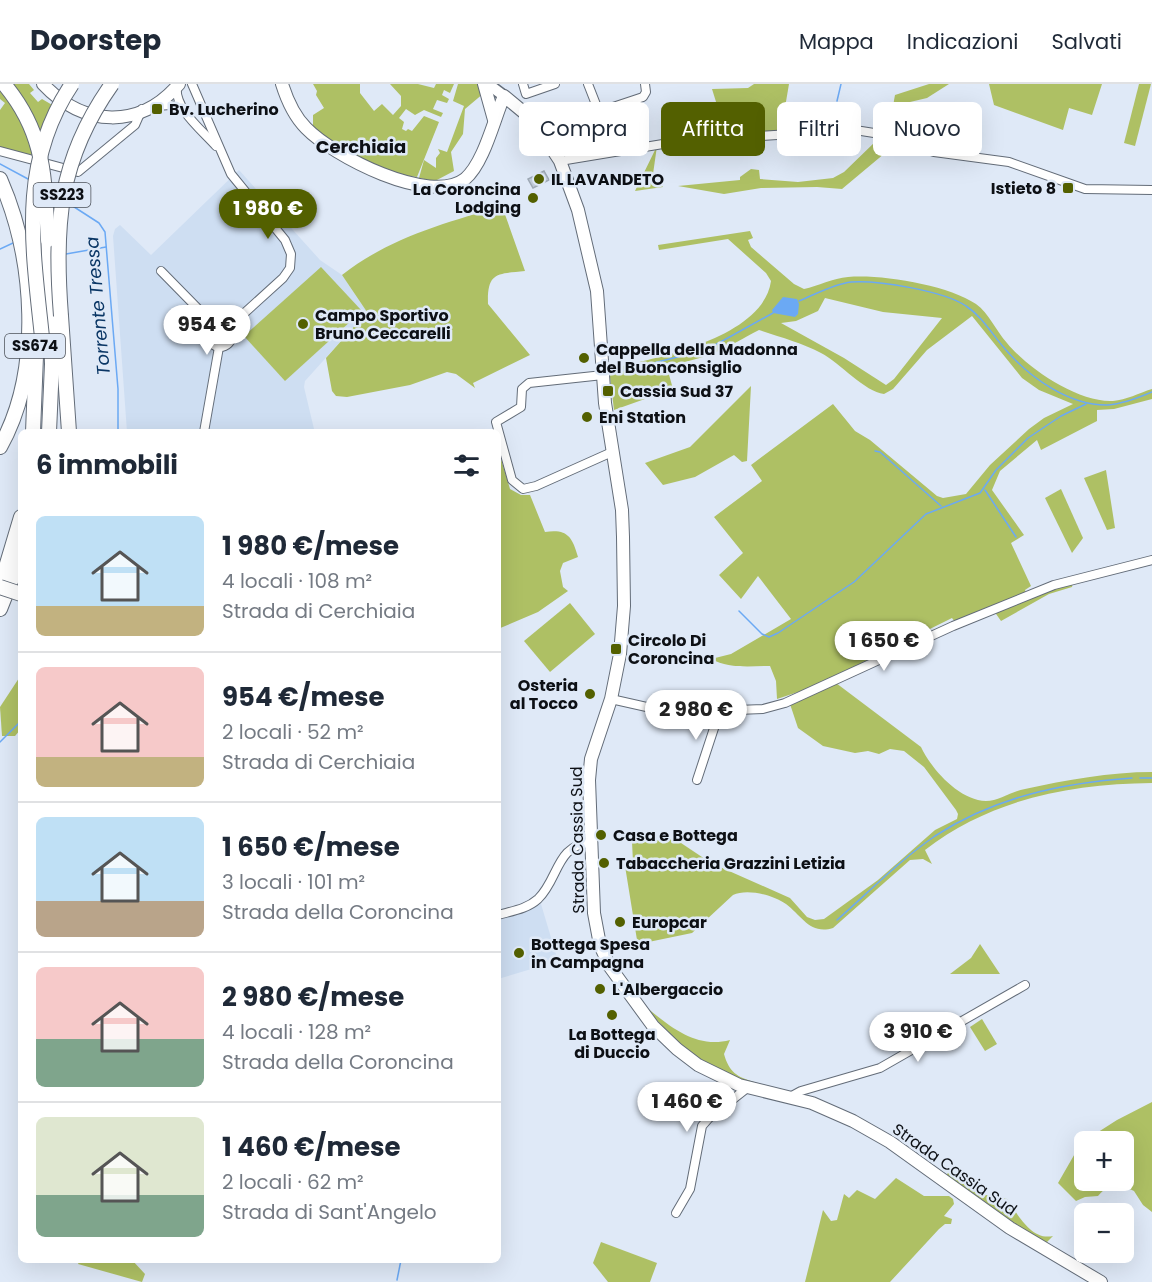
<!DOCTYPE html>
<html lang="it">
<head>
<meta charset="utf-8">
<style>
  body { margin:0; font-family:Poppins,sans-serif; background:#f2f2f3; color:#1f2937; height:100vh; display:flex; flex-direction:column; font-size:22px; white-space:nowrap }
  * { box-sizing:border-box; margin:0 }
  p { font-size:20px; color:#747a83 }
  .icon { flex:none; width:33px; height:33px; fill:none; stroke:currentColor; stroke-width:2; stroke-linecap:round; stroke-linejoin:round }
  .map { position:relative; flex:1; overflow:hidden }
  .details { position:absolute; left:18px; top:345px; width:483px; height:834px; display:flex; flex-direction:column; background:#fff; border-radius:9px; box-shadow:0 6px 24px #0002 }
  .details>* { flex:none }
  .banner { position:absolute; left:519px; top:18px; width:543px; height:54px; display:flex; gap:12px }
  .fabs { position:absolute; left:1074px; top:1047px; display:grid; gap:12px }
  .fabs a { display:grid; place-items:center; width:60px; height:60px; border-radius:9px; background:#fff; box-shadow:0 6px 24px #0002; font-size:30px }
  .price { position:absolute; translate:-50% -51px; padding:0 14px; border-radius:21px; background:#fff; color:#222; font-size:20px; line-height:39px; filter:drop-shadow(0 2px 3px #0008) }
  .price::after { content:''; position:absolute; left:50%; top:36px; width:18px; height:14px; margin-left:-9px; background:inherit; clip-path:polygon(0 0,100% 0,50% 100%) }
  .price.on { background:#536000; color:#fff }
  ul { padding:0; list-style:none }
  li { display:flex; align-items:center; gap:18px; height:150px; padding:0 18px }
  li+li { border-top:2px solid #e0e1e3 }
  li span { display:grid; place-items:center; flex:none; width:168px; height:120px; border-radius:9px; color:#555 }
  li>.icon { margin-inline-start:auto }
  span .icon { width:72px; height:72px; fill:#fffc; stroke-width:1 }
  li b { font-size:26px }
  h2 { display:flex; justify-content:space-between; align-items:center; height:72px; padding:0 18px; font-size:26px }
  .pill { padding:0 21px; border-radius:9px; background:#fff; box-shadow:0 6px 24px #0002; font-size:21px; line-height:54px }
  .pill.on { background:#536000; color:#fff }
  header { display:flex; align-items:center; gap:36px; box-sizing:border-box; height:84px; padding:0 30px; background:#fff; border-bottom:2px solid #e0e1e3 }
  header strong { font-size:28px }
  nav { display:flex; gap:33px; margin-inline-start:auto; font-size:21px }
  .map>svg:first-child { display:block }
  .built { fill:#cedef2 }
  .green { fill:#aec064; fill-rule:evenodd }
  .water { fill:#6ba9f4 }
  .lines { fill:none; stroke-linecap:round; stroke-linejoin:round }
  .stream { stroke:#6ba9f4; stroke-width:1.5 }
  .building { fill:#c0cbd8; stroke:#9ea9b5; stroke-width:1.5 }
  .street-casing { stroke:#636c78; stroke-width:10 }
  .secondary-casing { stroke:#636c78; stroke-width:13 }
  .primary-casing { stroke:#636c78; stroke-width:14 }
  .highway-casing { stroke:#636c78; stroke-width:16 }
  .street { stroke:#fff; stroke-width:8 }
  .secondary { stroke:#fff; stroke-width:10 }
  .primary { stroke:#fff; stroke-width:12 }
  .highway { stroke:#fff; stroke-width:14 }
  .highway-bridge-casing { stroke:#636c78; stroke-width:16; stroke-linecap:butt }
  .highway-bridge { stroke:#fff; stroke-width:14 }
  .poi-dot { fill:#536000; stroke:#dfe9f7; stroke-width:2 }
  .labels { text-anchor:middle; stroke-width:5; stroke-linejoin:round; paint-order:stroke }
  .shield { fill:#dfe9f7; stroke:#4c5159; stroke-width:1.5 }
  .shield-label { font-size:15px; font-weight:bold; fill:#0d1015 }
  .poi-label { font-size:16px; font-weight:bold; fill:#0d1015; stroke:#dfe9f7; text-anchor:start }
  .street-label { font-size:16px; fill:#0d1015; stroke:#dfe9f7 }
  .neighbourhood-label { font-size:18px; font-weight:bold; fill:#0d1015; stroke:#dfe9f7 }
  .water-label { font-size:18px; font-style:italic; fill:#0a3665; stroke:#dfe9f7 }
</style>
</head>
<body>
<header>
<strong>Doorstep</strong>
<nav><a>Mappa</a><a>Indicazioni</a><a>Salvati</a></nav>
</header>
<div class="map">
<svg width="1152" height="1198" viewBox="0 0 1152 1198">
  <rect width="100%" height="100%" fill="#dfe9f7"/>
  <g class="built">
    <path d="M 239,86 L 320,176 L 342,191 L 367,228 L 305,297 L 304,303 L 314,345 L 309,348 L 127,348 L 113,152 L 115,145 L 120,141 L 151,171 Z"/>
    <path d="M 541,820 L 558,877 L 498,895 L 498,834 Z"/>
  </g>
  <g class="green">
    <path d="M 9,0 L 29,0 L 34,6 L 30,9 L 38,18 L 42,15 L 54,22 L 41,58 Z"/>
    <path d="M 313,0 L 360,0 L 360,9 L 374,27 L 382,20 L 393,31 L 401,22 L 401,12 L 390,0 L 418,0 L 434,4 L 436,0 L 454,0 L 450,9 L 444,6 L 442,11 L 449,15 L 447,19 L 437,16 L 433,25 L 443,29 L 441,33 L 424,26 L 415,31 L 406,25 L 399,34 L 404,38 L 402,45 L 406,47 L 408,45 L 412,47 L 424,32 L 439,38 L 417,93 C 377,88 345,67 313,43 L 313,31 L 324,24 L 316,11 L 317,7 Z"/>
    <path d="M 458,0 L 480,0 L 484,9 L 465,25 L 463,50 L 451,68 L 454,87 L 435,97 L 419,94 L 424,76 L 436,84 L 436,74 L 440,69 L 438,65 L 447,68 L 464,22 L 453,17 Z"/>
    <path d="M 754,0 L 789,0 L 781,47 L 739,49 L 737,37 L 722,37 L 712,5 L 748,4 Z"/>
    <path d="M 929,0 L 949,0 L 927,14 L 893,22 L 895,11 Z"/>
    <path d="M 989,0 L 1102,0 L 1092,31 L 1069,24 L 1063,46 L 994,21 Z"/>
    <path d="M 1139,0 L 1151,0 L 1135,62 L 1124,59 Z"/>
    <path d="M 0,1 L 23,33 L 35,74 L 0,63 L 0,26 L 5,19 L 0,15 Z"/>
    <path d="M 622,25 L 613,63 L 563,72 L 536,32 L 545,30 L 553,49 Z"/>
    <path d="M 875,58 L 891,64 L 842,105 L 817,103 L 761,104 L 724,110 L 678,102 L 740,96 L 740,93 L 751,85 L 759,86 L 760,95 L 798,98 L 833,94 L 844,88 Z"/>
    <path d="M 657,62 L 653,90 L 663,103 L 635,107 Z"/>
    <path d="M 502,122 L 525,187 C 497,190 487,188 488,220 L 530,271 L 473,299 L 475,304 L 456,290 L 447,288 L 410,301 L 347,313 L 336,312 L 332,307 L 326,274 L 367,228 L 342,191 C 389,154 445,139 502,122 Z"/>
    <path d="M 750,147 L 753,154 L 748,156 L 751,163 L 794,200 L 804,205 C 818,202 833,194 848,193 C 881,190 948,201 976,220 C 989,229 996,247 1007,259 C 1028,285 1079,319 1113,317 C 1126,316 1139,309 1152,305 L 1152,315 L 1114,325 L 1097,326 L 1097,337 L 1041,366 L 1037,356 L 1000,387 L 992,406 L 1024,451 L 1011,459 L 1031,502 L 1025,506 L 1026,509 L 955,538 L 952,534 L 813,603 L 777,615 L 776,597 L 770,582 C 750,582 729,585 711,575 L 731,570 L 791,535 L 758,492 L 741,515 L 719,491 L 743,469 L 714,433 L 762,397 L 751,381 L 833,320 L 855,347 L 870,356 L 937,412 L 943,414 L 966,410 L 990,381 L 1029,345 L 1044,334 L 1073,320 L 1039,306 L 1022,294 L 972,232 L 927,266 L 893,305 L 884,310 C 865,308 840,279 821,269 C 802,259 780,253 759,246 C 727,263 710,274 674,280 L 675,285 L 668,287 L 673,305 L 614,326 L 609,285 C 656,274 763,254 771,197 L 766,189 L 728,155 L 659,166 L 658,161 ZM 825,214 L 883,228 L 942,234 L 894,295 L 886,301 L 844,274 L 781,239 L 796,237 L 818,227 Z"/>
    <path d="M 321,183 L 362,227 L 285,297 L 244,252 Z"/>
    <path d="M 751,302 L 747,377 L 742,378 L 734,371 L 695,393 L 663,401 L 645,379 L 690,363 Z"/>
    <path d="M 498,365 L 510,405 L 521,411 L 530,411 L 545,448 C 567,445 572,452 578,473 L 563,479 L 560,487 L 563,503 L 568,507 L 538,528 L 498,545 Z"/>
    <path d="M 1106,386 L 1115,444 L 1107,446 L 1084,394 Z"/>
    <path d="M 1061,405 L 1083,454 L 1072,469 L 1045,414 Z"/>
    <path d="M 1073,497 L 1072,503 L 1049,510 L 1001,537 L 994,527 Z"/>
    <path d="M 570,519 L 595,550 L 550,588 L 524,557 Z"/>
    <path d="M 21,591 L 21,645 L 15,652 L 2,652 L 0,623 Z"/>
    <path d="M 836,599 L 921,663 C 932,686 959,716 986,717 C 999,717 1012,707 1025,705 C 1066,696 1110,688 1152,688 L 1152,699 C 1070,700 991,715 925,766 L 932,780 L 923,775 L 910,776 L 833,844 C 810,851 802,832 786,820 C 773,811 747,804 733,811 L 692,849 L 634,861 L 637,856 L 625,782 L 633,778 L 632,758 L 675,755 L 711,779 L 790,814 L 807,833 L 815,836 L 824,835 L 878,796 L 935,746 L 957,735 L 958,730 L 956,726 L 924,683 L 904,667 L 890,665 L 879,670 L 868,667 L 855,669 L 823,662 L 798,644 L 790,620 Z"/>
    <path d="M 980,860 L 1000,890 L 950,890 L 971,874 Z"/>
    <path d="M 636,915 C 664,937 692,966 730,956 L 724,970 C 729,988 737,993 754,998 L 753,1001 L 692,972 Z"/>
    <path d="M 982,935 L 997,960 L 985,967 L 970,943 Z"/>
    <path d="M 1152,1018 L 1152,1128 L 1143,1121 L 1134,1107 C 1119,1099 1109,1099 1098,1112 L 1085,1113 L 1076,1117 L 1058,1099 L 1081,1059 L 1117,1036 ZM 1084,1058 L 1124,1058 L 1124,1096 L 1084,1096 Z"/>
    <path d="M 948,1089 L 986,1111 L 1007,1115 C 1017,1129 1031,1157 1053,1152 L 1045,1160 L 1031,1152 L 945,1093 Z"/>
    <path d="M 896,1094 L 924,1112 L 949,1112 L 953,1115 L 954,1120 L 944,1132 L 952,1135 L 951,1140 L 945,1140 L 939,1145 L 890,1198 L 805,1198 L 823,1126 L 831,1137 L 837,1136 L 844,1110 L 849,1114 L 857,1106 L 875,1115 Z"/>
    <path d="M 601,1158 L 657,1179 L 650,1198 L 608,1198 L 593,1179 Z"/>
    <path d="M 80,1176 L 132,1176 L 145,1190 L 142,1198 L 78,1180 Z"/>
  </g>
  <path class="water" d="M 783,213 L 797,215 L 799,220 L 798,230 L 795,233 L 773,229 L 772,226 Z"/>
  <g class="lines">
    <g class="stream">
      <path d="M 837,17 L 841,0"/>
      <path d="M 0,80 L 28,95"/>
      <path d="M 68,119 L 99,139 L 105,148 L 118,305 L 118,348"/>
      <path d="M 0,165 L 13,159"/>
      <path d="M 66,170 L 106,163"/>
      <path d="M 799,217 C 816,210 834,200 851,198 C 878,196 944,207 966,222 C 983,233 993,252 1006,266 C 1030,294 1070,322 1108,321 C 1123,320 1138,314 1152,308"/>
      <path d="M 613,289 L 706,266 L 773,229"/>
      <path d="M 875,367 L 880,368 L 941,422"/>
      <path d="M 985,406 L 1016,453"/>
      <path d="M 739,527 L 762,550 L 769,553 L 778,549 L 854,498 L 926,430 L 980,409 L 996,386 L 1028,354 L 1061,332 L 1086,320"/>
      <path d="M 0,658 L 21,637"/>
      <path d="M 1140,694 L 1152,694"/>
      <path d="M 837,836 C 869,808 900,776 935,752 C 995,713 1062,699 1132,694"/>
      <path d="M 397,1196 L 401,1176"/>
    </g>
  </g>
  <path class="building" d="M 544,87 L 549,96 L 533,104 L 528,95 Z"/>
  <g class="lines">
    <g class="street-casing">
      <g id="street">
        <path d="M 192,0 L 231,90 L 285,156 L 291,170 L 290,184 L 283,194 L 229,243"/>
        <path d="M 523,0 L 526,10 L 555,0"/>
        <path d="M 588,0 L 597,23 L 604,26 L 643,13 L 646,8 L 645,0"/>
        <path d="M 177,1 C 173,24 202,46 216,62"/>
        <path d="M 157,22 L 170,21 L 183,25"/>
        <path d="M 0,67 L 78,88 L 135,41 L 142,25"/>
        <path d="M 560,77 L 681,57 L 855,46 L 874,49 L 934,68 L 1009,78 L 1085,105 L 1152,106"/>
        <path d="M 161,187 L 214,241"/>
        <circle cx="220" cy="251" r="12"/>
        <path d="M 603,291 L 529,299 L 522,305 L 521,323 L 496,338 L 512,396 L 523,405 L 536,402 L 612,368"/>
        <path d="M 204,348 L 219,263"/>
        <path d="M 611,615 L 651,624 L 685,628 L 763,625 L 785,619 L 953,542 L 1054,501 L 1152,476"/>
        <path d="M 697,696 L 720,626"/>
        <path d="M 498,831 C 512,827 527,825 538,815 C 559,795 556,760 591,759"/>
        <path d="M 790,1013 L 801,1007 L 880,984 L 1025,901"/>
        <path d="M 676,1129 L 690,1105 L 702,1042 L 709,1034 L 747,1004"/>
      </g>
    </g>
    <g class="secondary-casing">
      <path id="secondary" d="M 488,0 L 504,12"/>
    </g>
    <g class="primary-casing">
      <g id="primary">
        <path d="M 43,0 C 83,43 140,46 179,0"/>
        <path d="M 282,0 C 287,16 294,32 306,44 C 333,72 430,122 465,95 C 484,79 494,35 504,12 L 533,36 L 560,77 L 578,126 L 597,207 L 605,319 L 622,426 L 623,453 L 624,522 L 620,570 L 611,615 L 591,675 L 589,696 L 594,829 L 600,861 L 610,883 L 653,942 L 677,965 L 698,981 L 739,1001 L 812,1019 L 853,1037 L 890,1058 L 1010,1144 L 1101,1198"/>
        <path d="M 484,0 L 494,36"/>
      </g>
    </g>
    <g class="highway-casing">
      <g id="highway">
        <path d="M 0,95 C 35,175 43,286 0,363"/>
        <path d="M 48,156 L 52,280 L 49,348"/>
        <path d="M 61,232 L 69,348"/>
        <path d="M 33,348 L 36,272"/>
        <path d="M 0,503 L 21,433"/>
        <path d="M 0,525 L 21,472"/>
      </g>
    </g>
    <use href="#street" class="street"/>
    <use href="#secondary" class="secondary"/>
    <use href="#primary" class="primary"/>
    <use href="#highway" class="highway"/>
    <g class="highway-bridge-casing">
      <g id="highway-bridge">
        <path d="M 4,0 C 46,50 44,94 48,156"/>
        <path d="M 61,232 C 54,142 58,76 112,0"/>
        <path d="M 43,263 C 34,170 16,83 72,0"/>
        <path d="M 0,503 L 21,510"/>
      </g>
    </g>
    <use href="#highway-bridge" class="highway-bridge"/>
  </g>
  <g class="poi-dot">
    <rect x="151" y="19" width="12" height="12" rx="3"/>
    <circle cx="539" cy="95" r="6"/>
    <rect x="1062" y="98" width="12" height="12" rx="3"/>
    <circle cx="533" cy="114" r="6"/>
    <circle cx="303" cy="240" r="6"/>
    <circle cx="584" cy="274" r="6"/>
    <rect x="602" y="301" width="12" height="12" rx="3"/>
    <circle cx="587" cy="333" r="6"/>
    <rect x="610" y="559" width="12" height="12" rx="3"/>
    <circle cx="590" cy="610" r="6"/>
    <circle cx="601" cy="751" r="6"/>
    <circle cx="604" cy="779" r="6"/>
    <circle cx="620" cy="838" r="6"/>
    <circle cx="519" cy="869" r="6"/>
    <circle cx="600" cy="905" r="6"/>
    <circle cx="612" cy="931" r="6"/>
  </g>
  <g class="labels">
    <g class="shield">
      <rect x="33.5" y="99" width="57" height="24" rx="4.5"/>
      <rect x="5" y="250" width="60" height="24" rx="4.5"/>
    </g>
    <g class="shield-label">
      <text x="62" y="116">SS223</text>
      <text x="35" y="267">SS674</text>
    </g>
    <g class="poi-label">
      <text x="169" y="31">Bv. Lucherino</text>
      <text x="551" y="101">IL LAVANDETO</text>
      <text x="1056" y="110" text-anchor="end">Istieto 8</text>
      <text x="521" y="111" text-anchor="end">La Coroncina<tspan x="521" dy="18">Lodging</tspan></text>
      <text x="315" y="237">Campo Sportivo<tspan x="315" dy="18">Bruno Ceccarelli</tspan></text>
      <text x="596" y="271">Cappella della Madonna<tspan x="596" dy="18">del Buonconsiglio</tspan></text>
      <text x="620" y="313">Cassia Sud 37</text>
      <text x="599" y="339">Eni Station</text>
      <text x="628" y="562">Circolo Di<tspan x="628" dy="18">Coroncina</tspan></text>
      <text x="578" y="607" text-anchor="end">Osteria<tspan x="578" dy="18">al Tocco</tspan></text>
      <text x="613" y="757">Casa e Bottega</text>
      <text x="616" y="785">Tabaccheria Grazzini Letizia</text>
      <text x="632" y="844">Europcar</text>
      <text x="531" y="866">Bottega Spesa<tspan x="531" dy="18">in Campagna</tspan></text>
      <text x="612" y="911">L'Albergaccio</text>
      <text x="612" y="956" text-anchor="middle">La Bottega<tspan x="612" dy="18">di Duccio</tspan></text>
    </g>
    <g class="street-label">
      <text transform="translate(577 756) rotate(-91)" y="6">Strada Cassia Sud</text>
      <text transform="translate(955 1085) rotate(35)" y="6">Strada Cassia Sud</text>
    </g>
    <g class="neighbourhood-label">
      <text x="361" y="69">Cerchiaia</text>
    </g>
    <g class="water-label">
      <text transform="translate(98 222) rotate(-95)" y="6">Torrente Tressa</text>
    </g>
  </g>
</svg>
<div class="fabs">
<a>+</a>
<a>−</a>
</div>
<b class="price on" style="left:268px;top:156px">1 980 €</b>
<b class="price" style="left:207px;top:272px">954 €</b>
<b class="price" style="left:884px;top:588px">1 650 €</b>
<b class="price" style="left:696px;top:657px">2 980 €</b>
<b class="price" style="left:918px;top:979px">3 910 €</b>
<b class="price" style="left:687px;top:1049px">1 460 €</b>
<div class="banner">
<a class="pill">Compra</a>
<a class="pill on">Affitta</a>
<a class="pill">Filtri</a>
<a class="pill">Nuovo</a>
</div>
<section class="details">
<h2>6 immobili<svg class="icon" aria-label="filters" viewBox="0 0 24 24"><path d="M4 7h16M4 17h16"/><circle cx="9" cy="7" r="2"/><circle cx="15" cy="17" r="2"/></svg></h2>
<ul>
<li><span style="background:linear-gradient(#bfe0f5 75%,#c2b280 0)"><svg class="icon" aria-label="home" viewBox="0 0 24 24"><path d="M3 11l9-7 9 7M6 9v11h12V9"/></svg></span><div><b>1 980 €/mese</b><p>4 locali · 108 m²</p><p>Strada di Cerchiaia</p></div></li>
<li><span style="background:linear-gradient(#f6c9c9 75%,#c2b280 0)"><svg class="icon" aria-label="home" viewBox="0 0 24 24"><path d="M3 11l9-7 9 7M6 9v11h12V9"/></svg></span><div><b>954 €/mese</b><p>2 locali · 52 m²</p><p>Strada di Cerchiaia</p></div></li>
<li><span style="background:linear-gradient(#bfe0f5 70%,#b9a48a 0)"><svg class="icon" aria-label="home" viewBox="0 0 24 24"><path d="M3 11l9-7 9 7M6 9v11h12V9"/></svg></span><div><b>1 650 €/mese</b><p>3 locali · 101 m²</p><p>Strada della Coroncina</p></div></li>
<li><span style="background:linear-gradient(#f6c9c9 60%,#7fa58c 0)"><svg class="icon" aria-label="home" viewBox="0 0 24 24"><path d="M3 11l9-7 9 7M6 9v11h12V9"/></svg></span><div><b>2 980 €/mese</b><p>4 locali · 128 m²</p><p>Strada della Coroncina</p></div></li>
<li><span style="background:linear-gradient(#dfe7d0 65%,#7fa58c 0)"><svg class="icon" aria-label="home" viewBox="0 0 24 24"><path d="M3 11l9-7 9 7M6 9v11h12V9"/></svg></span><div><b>1 460 €/mese</b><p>2 locali · 62 m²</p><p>Strada di Sant'Angelo</p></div></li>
</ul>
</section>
</div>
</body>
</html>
